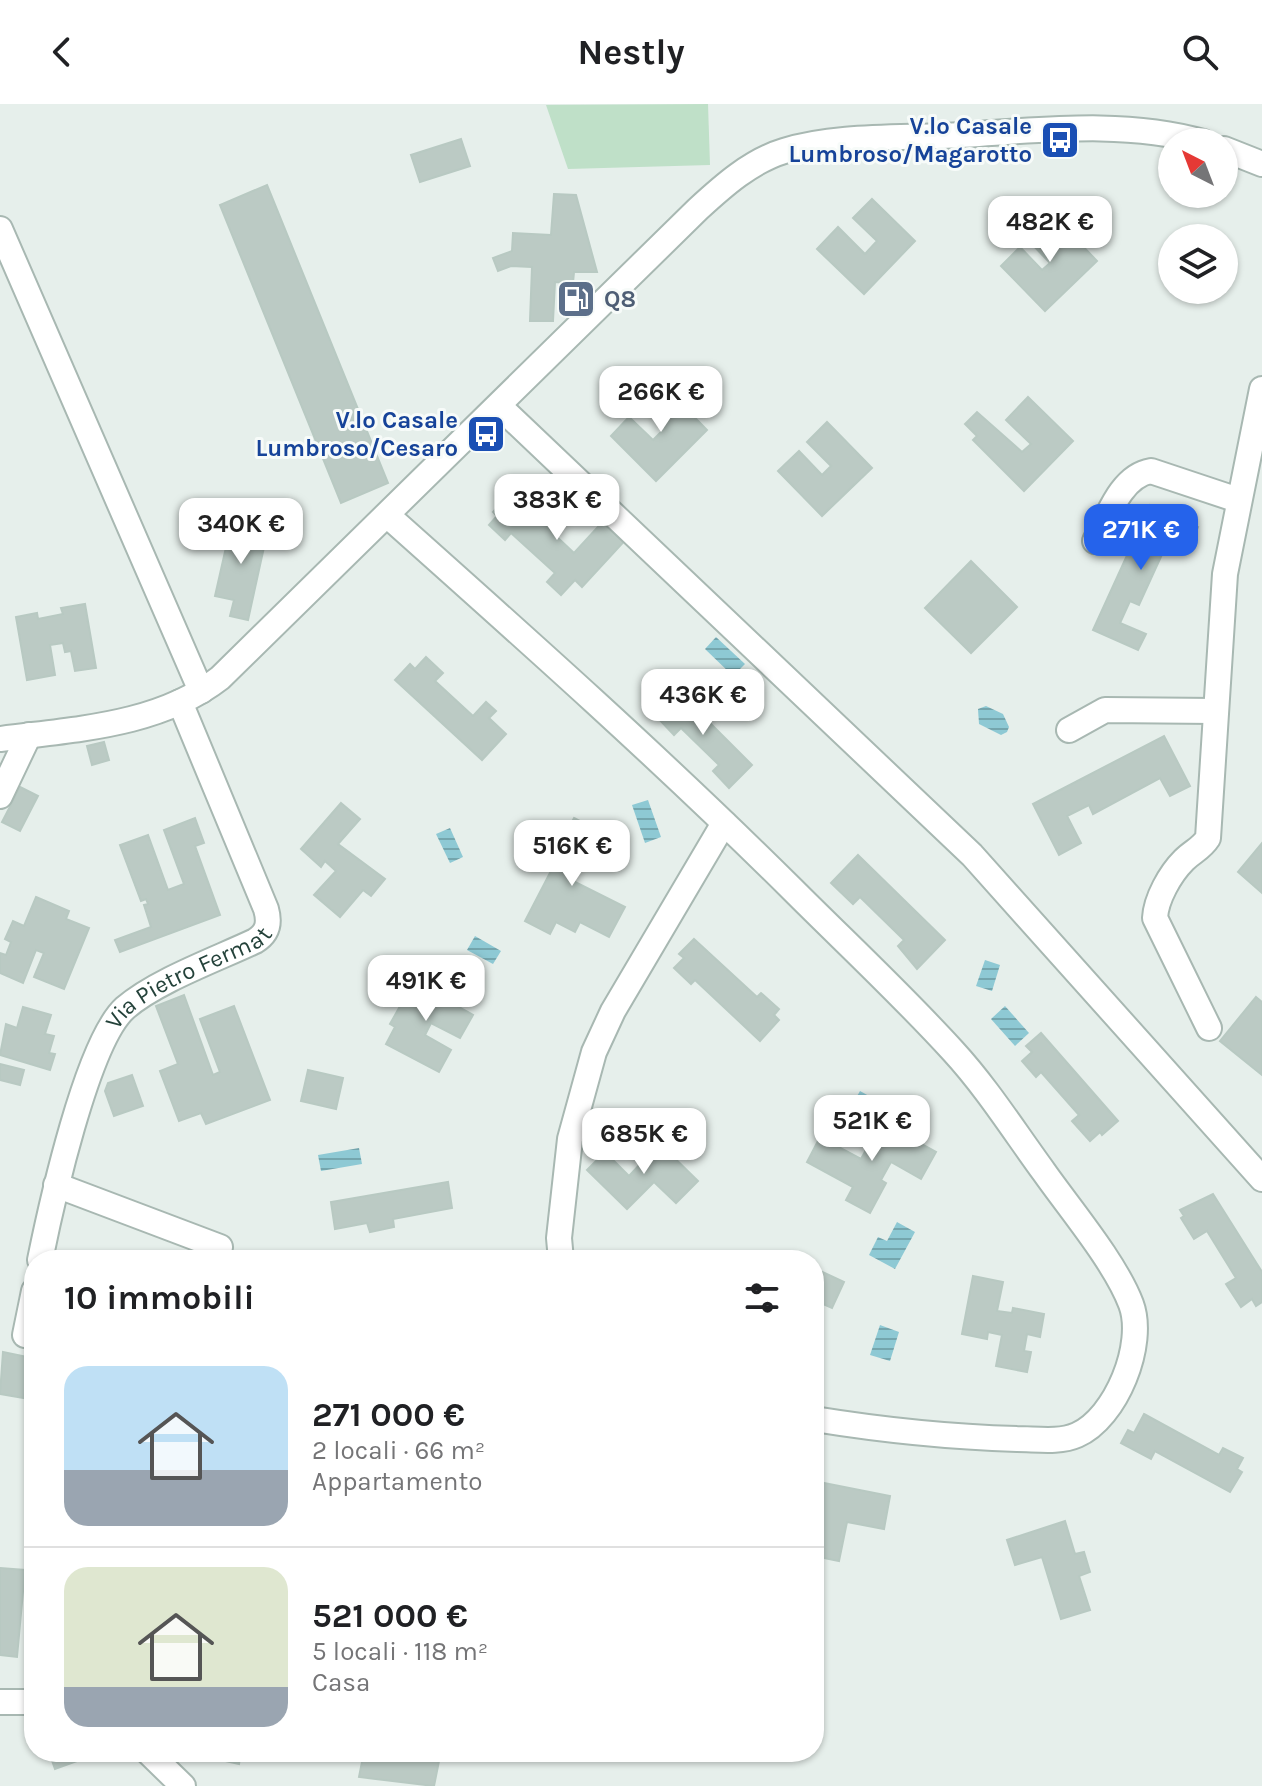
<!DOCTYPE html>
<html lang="it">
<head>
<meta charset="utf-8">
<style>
  body { margin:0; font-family:Karla,sans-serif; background:#f6f6f6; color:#202124; height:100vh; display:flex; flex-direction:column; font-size:30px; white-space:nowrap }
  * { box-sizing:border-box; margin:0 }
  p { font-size:26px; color:#757577 }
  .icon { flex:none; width:44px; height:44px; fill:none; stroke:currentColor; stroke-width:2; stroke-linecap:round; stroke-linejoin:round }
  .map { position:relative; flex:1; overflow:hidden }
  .side { position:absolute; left:24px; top:1146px; width:800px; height:512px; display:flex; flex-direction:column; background:#fff; border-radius:32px; box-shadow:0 2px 6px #0004 }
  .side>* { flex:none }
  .needle { width:52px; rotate:318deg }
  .buttons { position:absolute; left:1158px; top:24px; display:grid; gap:16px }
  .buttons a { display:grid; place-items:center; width:80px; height:80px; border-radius:50%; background:#fff; box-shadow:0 2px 6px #0004; font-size:40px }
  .price { position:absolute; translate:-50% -68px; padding:0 18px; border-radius:16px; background:#fff; color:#222; font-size:26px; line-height:52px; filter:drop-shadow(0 2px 4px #0008) }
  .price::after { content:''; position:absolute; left:50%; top:48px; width:24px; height:18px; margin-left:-12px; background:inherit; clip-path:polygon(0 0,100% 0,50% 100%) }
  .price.current { background:#2563eb; color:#fff }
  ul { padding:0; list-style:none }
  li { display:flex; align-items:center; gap:24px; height:200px; padding:0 40px }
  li+li { border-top:2px solid #e0e0e0 }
  li span { display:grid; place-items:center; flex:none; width:224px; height:160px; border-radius:24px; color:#555 }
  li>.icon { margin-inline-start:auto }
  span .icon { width:96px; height:96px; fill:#fffc; stroke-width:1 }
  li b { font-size:34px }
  h2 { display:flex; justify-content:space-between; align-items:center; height:96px; padding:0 40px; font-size:34px }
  header { display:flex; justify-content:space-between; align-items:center; height:104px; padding:0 40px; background:#fff; font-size:36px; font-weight:700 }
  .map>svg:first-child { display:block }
  .grass { fill:#bfe0c8 }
  .water { fill:url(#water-rules) }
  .building { fill:#bbcac4; stroke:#b8c9c2; stroke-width:2 }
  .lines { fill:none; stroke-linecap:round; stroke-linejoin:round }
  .minor-casing { stroke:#a8b8b2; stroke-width:28 }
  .minor { stroke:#fff; stroke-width:24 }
  .labels { text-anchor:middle; stroke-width:6; stroke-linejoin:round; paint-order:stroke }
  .transit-label { font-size:24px; font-weight:bold; fill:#164399; stroke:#f7fbf9; text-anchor:end }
  .service-label { font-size:24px; font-weight:bold; fill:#4e5e75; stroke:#f7fbf9; text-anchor:start }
  .street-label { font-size:24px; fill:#24423a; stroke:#f7fbf9 }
</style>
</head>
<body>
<header><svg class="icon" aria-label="back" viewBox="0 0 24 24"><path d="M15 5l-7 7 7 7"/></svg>Nestly<svg class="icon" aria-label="search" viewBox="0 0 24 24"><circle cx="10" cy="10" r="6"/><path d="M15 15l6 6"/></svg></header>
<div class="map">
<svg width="1262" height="1682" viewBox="0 0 1262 1682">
  <defs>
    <pattern id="water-rules" width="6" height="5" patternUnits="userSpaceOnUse" patternTransform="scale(2)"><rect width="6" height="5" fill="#8ec9d4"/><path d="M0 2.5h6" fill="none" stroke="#74a5ad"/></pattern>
  </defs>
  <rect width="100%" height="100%" fill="#e6efeb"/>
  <path class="grass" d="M 708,0 L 710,61 L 568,65 L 546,1 Z"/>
  <g class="water">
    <path d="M 716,533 L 745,560 L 733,572 L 705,545 Z"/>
    <path d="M 986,602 L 1003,610 L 1009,623 L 1007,628 L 1001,631 L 979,620 L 978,605 Z"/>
    <path d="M 648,696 L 661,733 L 645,739 L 632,701 Z"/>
    <path d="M 450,724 L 463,753 L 450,759 L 436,730 Z"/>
    <path d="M 475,832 L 501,847 L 493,860 L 467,846 Z"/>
    <path d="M 985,856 L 1000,861 L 992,887 L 976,882 Z"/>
    <path d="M 1005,902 L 1029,929 L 1015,942 L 991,915 Z"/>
    <path d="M 860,987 L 887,1002 L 878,1020 L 852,1001 Z"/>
    <path d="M 359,1044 L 362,1060 L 321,1067 L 318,1051 Z"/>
    <path d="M 897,1118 L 915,1128 L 895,1165 L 869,1151 L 878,1133 L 887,1137 Z"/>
    <path d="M 880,1221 L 899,1228 L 890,1257 L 870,1251 Z"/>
  </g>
  <g class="building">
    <path d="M 461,35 L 470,62 L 420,78 L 411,51 Z"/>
    <path d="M 267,81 L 388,379 L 341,399 L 220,101 Z"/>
    <path d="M 554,90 L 576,91 L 597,168 L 574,168 L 573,179 L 555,178 L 553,217 L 530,217 L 532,163 L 511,162 L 498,167 L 493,154 L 512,147 L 513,129 L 551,131 Z"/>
    <path d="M 872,95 L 915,137 L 864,190 L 817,145 L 838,123 L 865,150 L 877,137 L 853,114 Z"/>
    <path d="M 1053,111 L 1097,157 L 1045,207 L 1001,162 L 1020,143 L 1042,166 L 1050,159 L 1028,136 Z"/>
    <path d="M 661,279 L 707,326 L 656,377 L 611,332 L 629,313 L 653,336 L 665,324 L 641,299 Z"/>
    <path d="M 1028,293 L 1073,337 L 1024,387 L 973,336 L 977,332 L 965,320 L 977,308 L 1022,348 L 1031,340 L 1006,316 Z"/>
    <path d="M 827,318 L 872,364 L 822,412 L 778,367 L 799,347 L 822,371 L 831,362 L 807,338 Z"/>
    <path d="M 518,387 L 543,409 L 538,415 L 574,449 L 608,412 L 629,432 L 582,483 L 575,476 L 561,491 L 547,478 L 555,469 L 511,429 L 505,436 L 489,421 L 497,412 L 493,408 L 509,390 L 512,393 Z"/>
    <path d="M 1150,401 L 1198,423 L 1189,443 L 1178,437 L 1172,450 L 1164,446 L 1139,501 L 1130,497 L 1120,519 L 1146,530 L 1138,546 L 1093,526 Z"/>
    <path d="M 234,408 L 254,413 L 250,431 L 266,434 L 248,516 L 230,512 L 234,496 L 215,492 Z"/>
    <path d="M 971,457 L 1017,503 L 971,549 L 925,504 Z"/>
    <path d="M 85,500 L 96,564 L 75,567 L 71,547 L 65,548 L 63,539 L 50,541 L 55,571 L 27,576 L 16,513 L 37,509 L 38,515 L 63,510 L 61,504 Z"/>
    <path d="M 426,553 L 443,569 L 435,577 L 473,612 L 486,598 L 496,607 L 489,614 L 506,630 L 482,656 L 395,576 L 410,560 L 415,565 Z"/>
    <path d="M 674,583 L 752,661 L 729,684 L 713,667 L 719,661 L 681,624 L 674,631 L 656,612 L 667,600 L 662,595 Z"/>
    <path d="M 1164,632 L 1190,682 L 1170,692 L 1160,674 L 1093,710 L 1089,701 L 1067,712 L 1081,739 L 1059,751 L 1033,700 Z"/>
    <path d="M 104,638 L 109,656 L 92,661 L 87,642 Z"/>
    <path d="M 20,683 L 38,692 L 20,727 L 2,718 Z"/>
    <path d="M 341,699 L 360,715 L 338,740 L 385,775 L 371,792 L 363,786 L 340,813 L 314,791 L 336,767 L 325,757 L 321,763 L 301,745 Z"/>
    <path d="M 195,714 L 204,739 L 195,742 L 220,811 L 120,848 L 115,836 L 151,823 L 144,801 L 148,800 L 146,795 L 141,797 L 120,741 L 148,731 L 168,786 L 184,780 L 164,726 Z"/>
    <path d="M 574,714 L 599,727 L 573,777 L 625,803 L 609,833 L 580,818 L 575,828 L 556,818 L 550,830 L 525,817 L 552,765 L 541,760 L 556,730 L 564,733 Z"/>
    <path d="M 1262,739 L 1262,789 L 1238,768 Z"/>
    <path d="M 858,751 L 945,836 L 917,865 L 898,842 L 904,836 L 860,793 L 853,800 L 831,779 Z"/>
    <path d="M 36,793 L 69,807 L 66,815 L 89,824 L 64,885 L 34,873 L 44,849 L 36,846 L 23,879 L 0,869 L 0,849 L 6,851 L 11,838 L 5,835 L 13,817 L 24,822 Z"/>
    <path d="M 694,835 L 757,893 L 761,889 L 779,905 L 774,911 L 779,916 L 760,937 L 695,876 L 691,880 L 674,864 L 684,854 L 679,850 Z"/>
    <path d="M 423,871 L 448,885 L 443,894 L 473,911 L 460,934 L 431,919 L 425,931 L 451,946 L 439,968 L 386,940 L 395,923 L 390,920 L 413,879 L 417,881 Z"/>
    <path d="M 184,891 L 213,971 L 220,968 L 200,915 L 234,902 L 270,996 L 206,1020 L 201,1009 L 179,1017 L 160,967 L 178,960 L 156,902 Z"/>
    <path d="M 1256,893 L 1262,898 L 1262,971 L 1220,937 Z"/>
    <path d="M 23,903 L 51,911 L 45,930 L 54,932 L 49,949 L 55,950 L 50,966 L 0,951 L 6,920 L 17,924 Z"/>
    <path d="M 1041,929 L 1118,1017 L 1102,1031 L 1100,1028 L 1090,1037 L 1072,1017 L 1079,1011 L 1041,968 L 1036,973 L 1022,957 L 1032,948 L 1026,942 Z"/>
    <path d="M 0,960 L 24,966 L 20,981 L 0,976 Z"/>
    <path d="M 308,966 L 343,974 L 336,1005 L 301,997 Z"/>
    <path d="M 132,971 L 143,1002 L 114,1012 L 105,987 L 108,979 Z"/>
    <path d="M 881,1018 L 936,1048 L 921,1075 L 891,1058 L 881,1076 L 886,1079 L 870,1109 L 846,1096 L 853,1083 L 807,1058 L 820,1033 L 861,1055 Z"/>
    <path d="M 655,1035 L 698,1077 L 676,1099 L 654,1078 L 627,1105 L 587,1066 L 605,1048 L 629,1072 L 644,1056 L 639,1052 Z"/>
    <path d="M 448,1078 L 452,1104 L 393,1115 L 394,1123 L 370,1128 L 367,1119 L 335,1125 L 331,1098 Z"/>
    <path d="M 1213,1090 L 1262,1168 L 1262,1198 L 1256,1202 L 1252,1195 L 1241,1203 L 1226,1180 L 1236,1174 L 1207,1127 L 1194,1135 L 1181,1114 L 1184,1112 L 1180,1106 Z"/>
    <path d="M 814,1164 L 844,1178 L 832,1204 L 814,1196 Z"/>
    <path d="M 973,1172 L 1003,1178 L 997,1207 L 1012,1209 L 1013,1204 L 1044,1210 L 1040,1233 L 1027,1230 L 1024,1247 L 1031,1248 L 1027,1268 L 996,1262 L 1002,1231 L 988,1228 L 987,1235 L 962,1230 Z"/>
    <path d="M 3,1248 L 32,1254 L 24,1294 L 0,1290 Z"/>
    <path d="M 1144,1310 L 1219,1351 L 1223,1344 L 1243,1354 L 1237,1365 L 1242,1368 L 1230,1388 L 1155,1347 L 1151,1355 L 1121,1339 L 1128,1326 L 1134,1329 Z"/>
    <path d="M 814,1377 L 890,1392 L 884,1425 L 847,1418 L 839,1457 L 814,1452 Z"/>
    <path d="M 1065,1417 L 1075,1450 L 1084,1448 L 1090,1468 L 1079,1472 L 1090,1506 L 1061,1515 L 1042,1453 L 1015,1461 L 1007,1436 Z"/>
    <path d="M 0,1464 L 25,1466 L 17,1553 L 0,1551 Z"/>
    <path d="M 49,1648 L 93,1648 L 94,1651 L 55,1665 Z"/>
    <path d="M 214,1648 L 241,1648 L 239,1660 L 212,1654 Z"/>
    <path d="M 364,1648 L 414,1648 L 413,1653 L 439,1657 L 434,1682 L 359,1673 Z"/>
  </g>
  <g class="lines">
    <g class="minor-casing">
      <g id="minor">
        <path d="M 1224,45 L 1262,60"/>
        <path d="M 0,125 L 201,587"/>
        <path d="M 499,302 L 972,751 L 1262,1075"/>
        <path d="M 387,411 C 525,534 662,656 793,786 C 846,839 902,891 953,947 C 987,984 1014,1027 1044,1068 C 1070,1105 1115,1158 1131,1200 C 1146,1240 1116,1314 1077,1331 C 1059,1339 1036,1335 1017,1335 C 948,1333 882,1326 814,1315"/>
        <path d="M 1095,437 C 1108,412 1121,372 1151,367 L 1238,396"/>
        <path d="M 1069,626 L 1105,606 L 1215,607"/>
        <path d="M 0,635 C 75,625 158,622 220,574 L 698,105 C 723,82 751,57 784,47 C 832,32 891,34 942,32 C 1028,28 1119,14 1203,38"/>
        <path d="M 0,692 L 29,631"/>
        <path d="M 1209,924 L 1155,814 C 1156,795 1170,770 1184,756 C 1193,747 1201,745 1208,734 L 1225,470 L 1262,285"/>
        <path d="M 56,1081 L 220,1143"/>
        <path id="s1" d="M 40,1156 C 51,1102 87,938 125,904 C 156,877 217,855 255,837 C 268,829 270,819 266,805 L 180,598"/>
        <path d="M 561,1156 L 559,1134 L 570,1035 L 594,948 L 613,907 L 724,719"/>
        <path d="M 25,1231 L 34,1187"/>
        <path d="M 0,1598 L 34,1598"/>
        <path d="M 148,1648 L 183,1682"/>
      </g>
    </g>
    <use href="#minor" class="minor"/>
  </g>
  <defs>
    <g id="bus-square" transform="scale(2)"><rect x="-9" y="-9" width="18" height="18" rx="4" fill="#1a4fb4" stroke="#f7fbf9"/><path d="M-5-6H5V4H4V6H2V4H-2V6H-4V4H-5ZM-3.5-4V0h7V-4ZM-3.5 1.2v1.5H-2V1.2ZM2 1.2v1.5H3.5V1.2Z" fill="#fff"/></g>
    <g id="fuel-square" transform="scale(2)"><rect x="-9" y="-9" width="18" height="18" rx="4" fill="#5c6f8a" stroke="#f7fbf9"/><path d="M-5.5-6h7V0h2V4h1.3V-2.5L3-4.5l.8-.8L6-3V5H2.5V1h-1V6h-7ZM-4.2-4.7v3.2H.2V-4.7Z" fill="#fff"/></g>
  </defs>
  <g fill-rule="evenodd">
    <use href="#bus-square" x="1060" y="36"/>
    <use href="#fuel-square" x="576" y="195"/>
    <use href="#bus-square" x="486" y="330"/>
  </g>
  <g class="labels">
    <g class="transit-label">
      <text x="1032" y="30">V.lo Casale<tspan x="1032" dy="28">Lumbroso/Magarotto</tspan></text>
      <text x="458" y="324">V.lo Casale<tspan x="458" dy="28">Lumbroso/Cesaro</tspan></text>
    </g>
    <g class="service-label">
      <text x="604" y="203">Q8</text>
    </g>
    <g class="street-label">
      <text dy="8" stroke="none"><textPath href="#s1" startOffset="338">Via Pietro Fermat</textPath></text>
    </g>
  </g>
</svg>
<div class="buttons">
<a><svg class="needle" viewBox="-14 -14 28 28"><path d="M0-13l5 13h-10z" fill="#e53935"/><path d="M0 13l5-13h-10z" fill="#757577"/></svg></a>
<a><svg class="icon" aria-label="layers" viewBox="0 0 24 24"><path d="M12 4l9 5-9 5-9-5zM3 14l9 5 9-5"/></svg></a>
</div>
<b class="price" style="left:1050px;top:160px">482K €</b>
<b class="price" style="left:661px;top:330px">266K €</b>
<b class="price" style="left:557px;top:438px">383K €</b>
<b class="price" style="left:241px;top:462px">340K €</b>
<b class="price current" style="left:1141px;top:468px">271K €</b>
<b class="price" style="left:703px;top:633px">436K €</b>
<b class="price" style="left:572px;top:784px">516K €</b>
<b class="price" style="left:426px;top:919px">491K €</b>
<b class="price" style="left:872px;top:1059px">521K €</b>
<b class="price" style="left:644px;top:1072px">685K €</b>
<section class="side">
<h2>10 immobili<svg class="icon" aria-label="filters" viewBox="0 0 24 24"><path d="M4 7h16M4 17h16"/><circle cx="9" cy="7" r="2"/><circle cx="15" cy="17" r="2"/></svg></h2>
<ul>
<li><span style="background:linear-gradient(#bfe0f5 65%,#9aa5b1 0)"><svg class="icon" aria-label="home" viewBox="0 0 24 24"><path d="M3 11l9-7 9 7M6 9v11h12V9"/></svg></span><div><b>271 000 €</b><p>2 locali · 66 m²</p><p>Appartamento</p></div></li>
<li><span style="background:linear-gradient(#dfe7d0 75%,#9aa5b1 0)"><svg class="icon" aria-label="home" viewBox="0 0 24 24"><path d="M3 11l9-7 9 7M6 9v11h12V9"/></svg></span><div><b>521 000 €</b><p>5 locali · 118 m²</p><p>Casa</p></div></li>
</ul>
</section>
</div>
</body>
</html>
